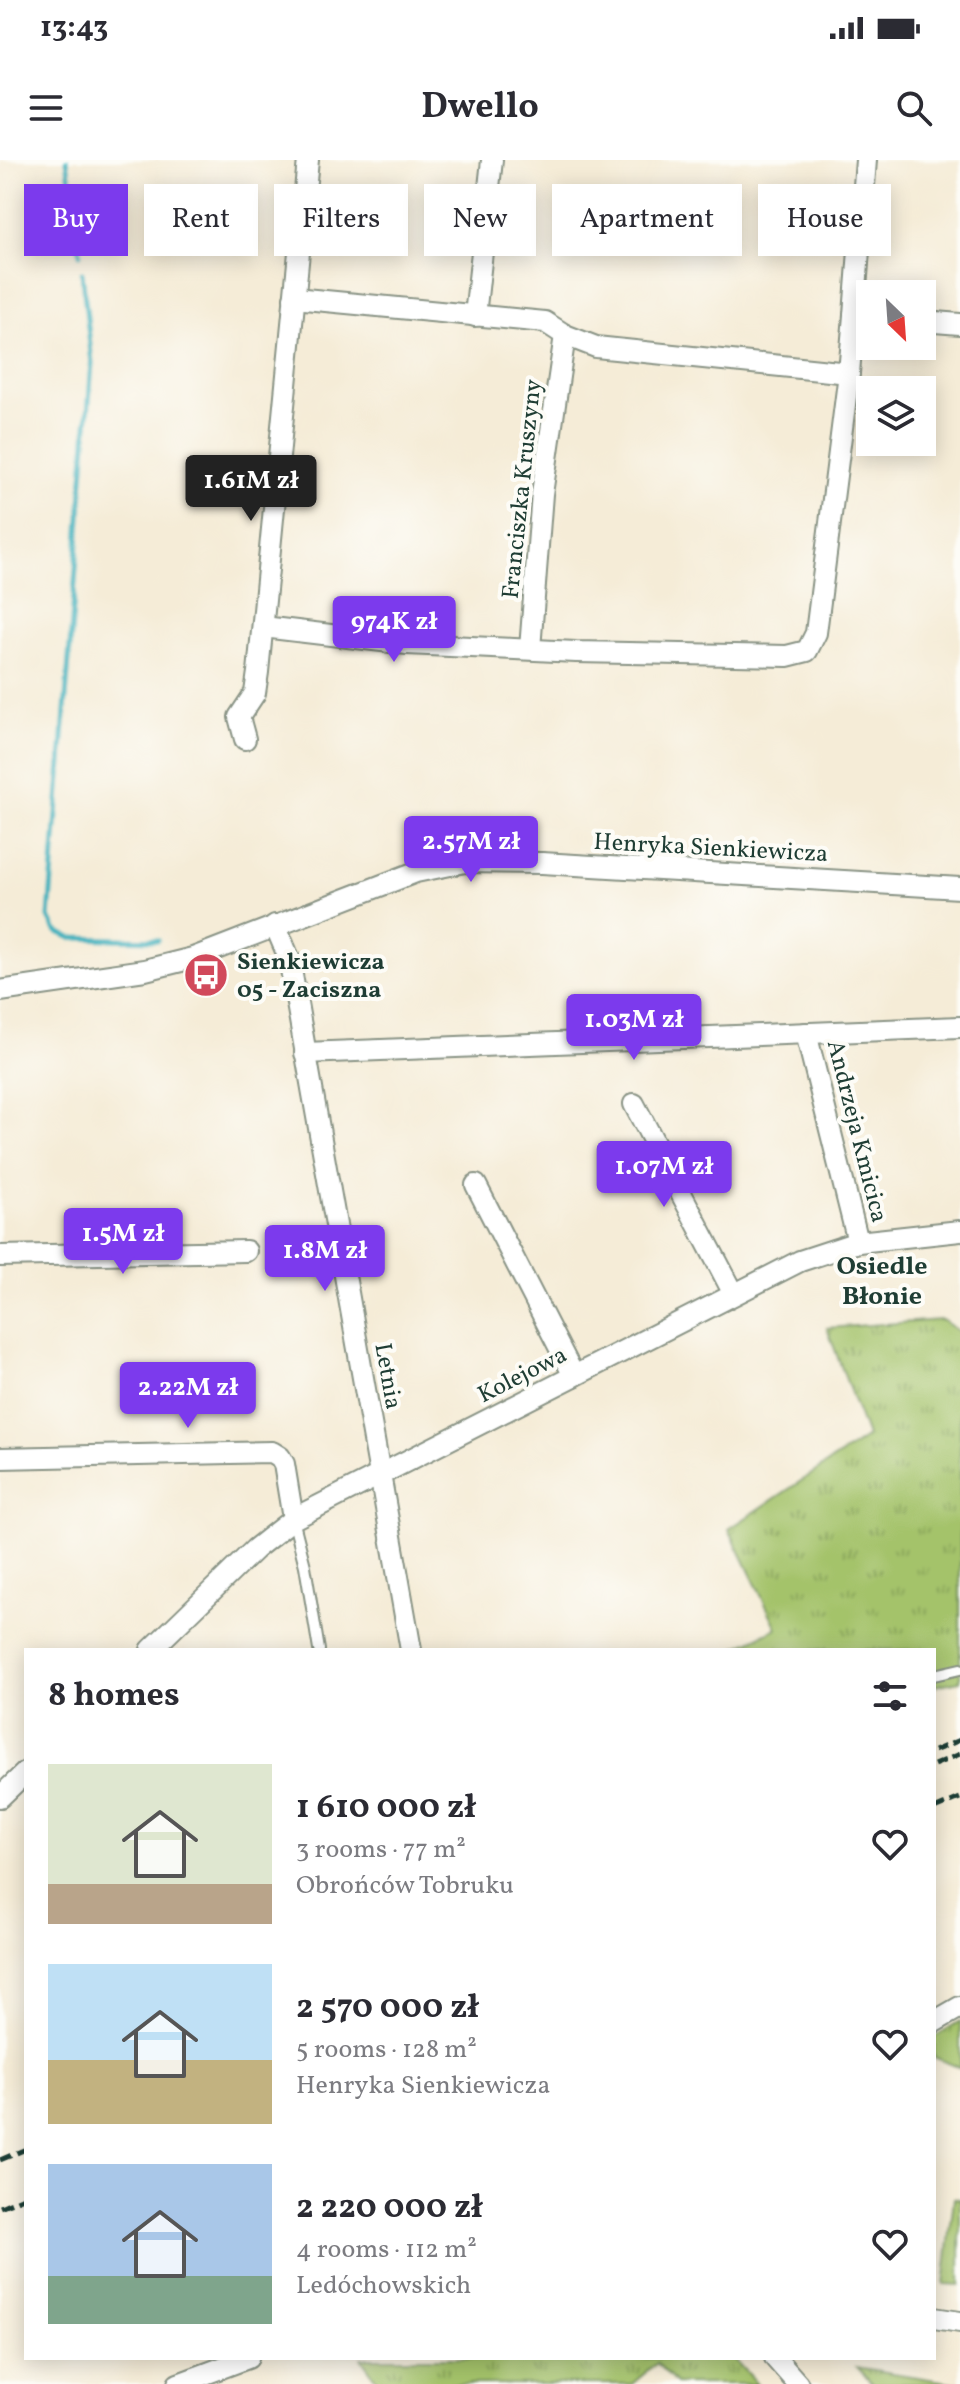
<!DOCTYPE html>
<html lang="en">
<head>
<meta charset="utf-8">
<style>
  body { margin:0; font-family:Vollkorn,serif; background:#f2f2f3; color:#2b2b33; height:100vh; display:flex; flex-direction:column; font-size:30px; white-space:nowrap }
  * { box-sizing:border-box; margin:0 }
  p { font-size:26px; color:#7c7c81 }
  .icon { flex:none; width:44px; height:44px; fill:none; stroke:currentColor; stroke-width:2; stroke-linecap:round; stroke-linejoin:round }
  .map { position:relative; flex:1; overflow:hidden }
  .details { position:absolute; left:24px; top:1488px; width:912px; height:712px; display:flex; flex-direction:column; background:#fff; border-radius:0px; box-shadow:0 4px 20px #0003 }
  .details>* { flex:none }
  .hud { position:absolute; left:24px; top:24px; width:912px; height:72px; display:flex; gap:16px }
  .needle { width:52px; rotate:155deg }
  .buttons { position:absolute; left:856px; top:120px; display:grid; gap:16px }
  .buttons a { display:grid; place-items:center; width:80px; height:80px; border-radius:0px; background:#fff; box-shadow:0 4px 20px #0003; font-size:40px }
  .price { position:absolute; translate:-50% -68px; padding:0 18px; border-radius:8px; background:#7c3aed; color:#fff; font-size:26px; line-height:52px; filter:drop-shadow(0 2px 4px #0008) }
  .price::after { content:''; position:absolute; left:50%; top:48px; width:24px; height:18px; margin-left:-12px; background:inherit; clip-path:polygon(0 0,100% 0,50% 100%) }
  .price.on { background:#222; color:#fff }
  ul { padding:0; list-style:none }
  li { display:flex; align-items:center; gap:24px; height:200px; padding:0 24px }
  li span { display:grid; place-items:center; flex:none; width:224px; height:160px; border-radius:0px; color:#555 }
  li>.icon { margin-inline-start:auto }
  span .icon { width:96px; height:96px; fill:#fffc; stroke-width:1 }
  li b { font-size:34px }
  h2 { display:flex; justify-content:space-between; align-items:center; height:96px; padding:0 24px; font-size:34px }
  .tag { padding:0 28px; border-radius:0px; background:#fff; box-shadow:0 4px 20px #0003; font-size:28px; line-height:72px }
  .tag.on { background:#7c3aed; color:#fff }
  .status { display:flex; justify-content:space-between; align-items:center; height:56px; padding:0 40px; background:#fff; direction:ltr }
  .status svg { height:22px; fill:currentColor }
  header { display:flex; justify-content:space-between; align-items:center; height:104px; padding:0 24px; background:#fff; font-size:36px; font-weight:700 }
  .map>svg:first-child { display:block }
  .grass { fill:url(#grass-tufts); stroke:#628050; stroke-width:2 }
  .pitch { fill:#a4c36b; stroke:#628050; stroke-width:2 }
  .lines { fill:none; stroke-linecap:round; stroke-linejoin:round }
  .stream { stroke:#43b2be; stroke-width:5 }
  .service-casing { stroke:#8a9486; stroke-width:14 }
  .minor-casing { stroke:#8a9486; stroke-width:24 }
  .service { stroke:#fff; stroke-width:10 }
  .minor { stroke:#fff; stroke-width:20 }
  .rail { stroke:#1f3d34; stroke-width:5; stroke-dasharray:12 6; stroke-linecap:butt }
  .labels { text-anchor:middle; stroke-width:8; stroke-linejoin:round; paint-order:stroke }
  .street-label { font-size:24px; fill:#1f3d34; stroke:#fdfcf7 }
  .poi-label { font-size:24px; font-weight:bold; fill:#1f3d34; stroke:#fdfcf7; text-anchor:start }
  .neighbourhood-label { font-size:26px; font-weight:bold; fill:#1f3d34; stroke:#fdfcf7 }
</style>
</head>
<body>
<div class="status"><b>13:43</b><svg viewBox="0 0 49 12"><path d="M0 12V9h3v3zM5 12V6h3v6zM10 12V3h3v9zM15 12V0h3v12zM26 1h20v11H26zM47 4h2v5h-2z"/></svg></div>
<header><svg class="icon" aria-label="menu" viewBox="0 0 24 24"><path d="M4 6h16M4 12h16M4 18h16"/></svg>Dwello<svg class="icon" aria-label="search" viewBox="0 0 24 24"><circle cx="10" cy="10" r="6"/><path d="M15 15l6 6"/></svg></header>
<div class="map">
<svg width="960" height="2224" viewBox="0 0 960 2224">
  <defs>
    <pattern id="grass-tufts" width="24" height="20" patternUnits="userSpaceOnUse" patternTransform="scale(2)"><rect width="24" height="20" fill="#a4c36b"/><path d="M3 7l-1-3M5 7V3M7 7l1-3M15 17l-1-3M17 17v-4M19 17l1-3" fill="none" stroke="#85a059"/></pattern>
  </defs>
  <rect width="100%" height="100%" fill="#fdfcf7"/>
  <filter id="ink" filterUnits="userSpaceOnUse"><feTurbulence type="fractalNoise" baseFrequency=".0125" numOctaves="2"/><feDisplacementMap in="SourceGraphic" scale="16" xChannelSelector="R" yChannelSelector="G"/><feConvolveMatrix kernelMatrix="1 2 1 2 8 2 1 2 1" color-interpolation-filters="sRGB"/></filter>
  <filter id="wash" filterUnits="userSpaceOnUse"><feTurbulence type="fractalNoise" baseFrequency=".006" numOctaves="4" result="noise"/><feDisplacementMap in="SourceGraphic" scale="32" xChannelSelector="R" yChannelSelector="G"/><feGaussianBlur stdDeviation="1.8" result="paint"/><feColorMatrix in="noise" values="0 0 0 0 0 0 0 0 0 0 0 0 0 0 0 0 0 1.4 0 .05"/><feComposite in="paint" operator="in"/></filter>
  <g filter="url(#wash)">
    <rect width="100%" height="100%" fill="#f5ecd7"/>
    <g class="grass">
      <path d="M 942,1160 L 960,1172 L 960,1521 L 934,1526 L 934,1490 L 732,1490 L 777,1468 L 729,1369 L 867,1277 L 827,1168 Z"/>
      <path d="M 960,1861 L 960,1908 L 934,1897 L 934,1877 Z"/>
      <path d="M 361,2198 L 733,2198 L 757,2224 L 676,2224 L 657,2203 L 632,2224 L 380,2224 Z"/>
      <path d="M 857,2207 L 960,2224 L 873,2224 Z"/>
    </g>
    <path class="pitch" d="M 954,2038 L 960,2039 L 960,2125 L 944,2124 Z"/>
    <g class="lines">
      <g class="stream">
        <path d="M 67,0 L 80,94"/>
        <path d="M 82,113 L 92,203 L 49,757 L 56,771 L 71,778 L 158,780"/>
      </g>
    </g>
  </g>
  <g filter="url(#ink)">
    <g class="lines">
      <g class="service-casing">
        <g id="service">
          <path d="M 293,1359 L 305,1406 L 319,1490"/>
          <path d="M 934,1515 L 960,1509"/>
        </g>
      </g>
      <g class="minor-casing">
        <g id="minor">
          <path d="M 294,138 L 545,162 L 565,175 L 596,187 L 849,213 L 854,155 L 870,156"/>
          <path d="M 854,155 L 866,0"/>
          <path d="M 475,156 L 492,0"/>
          <path d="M 922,161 L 960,164"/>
          <path d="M 263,467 L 407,484 L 576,492 L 787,496 L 807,491 L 816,473 L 849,213"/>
          <path d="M 530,489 L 542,334 L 565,175"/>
          <path d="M 245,579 L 239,557 L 255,533 L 258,512 L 308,0"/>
          <path d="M 275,765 L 289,798 L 411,1490"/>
          <path d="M 0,831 L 145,810 L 193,798 L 416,712 L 465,702 L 542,703 L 960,728"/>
          <path d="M 806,873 L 858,1082"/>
          <path d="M 305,893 L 960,867"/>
          <path d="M 634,944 L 734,1134"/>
          <path d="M 476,1025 L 574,1216"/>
          <path d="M 0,1096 L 246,1091"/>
          <path d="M 0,1298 L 272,1292 L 280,1297 L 284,1304 L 293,1359"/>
          <path d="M 151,1490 L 255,1389 L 293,1359 L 800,1101 L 858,1082 L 960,1071"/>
          <path d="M 0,1637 L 26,1612"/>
          <path d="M 934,1862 L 960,1847"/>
          <path d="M 934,2158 L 960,2162"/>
          <path d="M 775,2198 L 798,2224"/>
          <path d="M 178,2224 L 248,2198"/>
        </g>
      </g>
      <use href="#service" class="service"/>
      <use href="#minor" class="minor"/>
      <g class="rail">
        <path d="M 934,1591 L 960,1580"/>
        <path d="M 934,1605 L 960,1594"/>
        <path d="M 934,1649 L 960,1638"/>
        <path d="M 0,2000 L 26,1989"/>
        <path d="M 0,2047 L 26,2036"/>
      </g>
    </g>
  </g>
  <defs>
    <g id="bus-disc" transform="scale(2.3)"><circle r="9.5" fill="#d1495b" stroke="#fdfcf7"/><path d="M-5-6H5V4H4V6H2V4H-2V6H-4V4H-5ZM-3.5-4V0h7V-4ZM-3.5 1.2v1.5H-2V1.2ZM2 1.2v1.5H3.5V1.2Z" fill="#fff"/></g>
  </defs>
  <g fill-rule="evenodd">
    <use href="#bus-disc" x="206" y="815"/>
  </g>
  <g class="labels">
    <g class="street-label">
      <text transform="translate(521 329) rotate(-84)" y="8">Franciszka Kruszyny</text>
      <text transform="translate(711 687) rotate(3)" y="8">Henryka Sienkiewicza</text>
      <text transform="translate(858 971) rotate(76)" y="8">Andrzeja Kmicica</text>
      <text transform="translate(522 1214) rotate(-27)" y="8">Kolejowa</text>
      <text transform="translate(389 1216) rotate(80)" y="8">Letnia</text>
    </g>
    <g class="poi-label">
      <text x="237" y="809">Sienkiewicza<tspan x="237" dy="28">05 - Zaciszna</tspan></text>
    </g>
    <g class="neighbourhood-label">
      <text x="882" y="1114">Osiedle<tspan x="882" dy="30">Błonie</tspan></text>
    </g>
  </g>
</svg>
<div class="buttons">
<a><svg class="needle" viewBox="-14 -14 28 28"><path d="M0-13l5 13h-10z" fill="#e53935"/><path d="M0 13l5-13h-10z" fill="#7c7c81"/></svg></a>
<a><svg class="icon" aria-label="layers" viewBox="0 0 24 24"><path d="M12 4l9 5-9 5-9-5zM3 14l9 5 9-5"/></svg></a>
</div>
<b class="price on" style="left:251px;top:363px">1.61M zł</b>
<b class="price" style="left:394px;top:504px">974K zł</b>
<b class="price" style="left:471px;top:724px">2.57M zł</b>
<b class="price" style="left:634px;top:902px">1.03M zł</b>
<b class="price" style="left:664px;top:1049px">1.07M zł</b>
<b class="price" style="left:123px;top:1116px">1.5M zł</b>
<b class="price" style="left:325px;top:1133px">1.8M zł</b>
<b class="price" style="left:188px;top:1270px">2.22M zł</b>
<div class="hud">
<a class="tag on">Buy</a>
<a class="tag">Rent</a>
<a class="tag">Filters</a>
<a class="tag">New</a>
<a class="tag">Apartment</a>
<a class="tag">House</a>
</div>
<section class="details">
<h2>8 homes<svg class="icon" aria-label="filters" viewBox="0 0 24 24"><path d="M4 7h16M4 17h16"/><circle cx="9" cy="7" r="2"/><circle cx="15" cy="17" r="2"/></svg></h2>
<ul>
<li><span style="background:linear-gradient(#dfe7d0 75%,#b9a48a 0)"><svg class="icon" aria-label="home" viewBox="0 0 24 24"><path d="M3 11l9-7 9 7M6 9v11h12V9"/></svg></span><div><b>1 610 000 zł</b><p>3 rooms · 77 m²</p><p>Obrońców Tobruku</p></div><svg class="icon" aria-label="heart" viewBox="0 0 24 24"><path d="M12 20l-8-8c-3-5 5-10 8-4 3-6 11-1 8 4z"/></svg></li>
<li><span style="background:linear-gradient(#bfe0f5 60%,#c2b280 0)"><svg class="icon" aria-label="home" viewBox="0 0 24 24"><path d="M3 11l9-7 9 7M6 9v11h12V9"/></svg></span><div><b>2 570 000 zł</b><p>5 rooms · 128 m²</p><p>Henryka Sienkiewicza</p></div><svg class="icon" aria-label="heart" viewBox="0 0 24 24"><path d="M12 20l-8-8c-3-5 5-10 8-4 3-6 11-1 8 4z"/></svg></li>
<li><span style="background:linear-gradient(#a9c7e8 70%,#7fa58c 0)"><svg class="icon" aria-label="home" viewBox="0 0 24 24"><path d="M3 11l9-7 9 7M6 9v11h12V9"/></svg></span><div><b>2 220 000 zł</b><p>4 rooms · 112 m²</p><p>Ledóchowskich</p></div><svg class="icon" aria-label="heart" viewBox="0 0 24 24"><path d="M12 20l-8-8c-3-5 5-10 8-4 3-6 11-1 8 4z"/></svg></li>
</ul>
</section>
</div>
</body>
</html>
